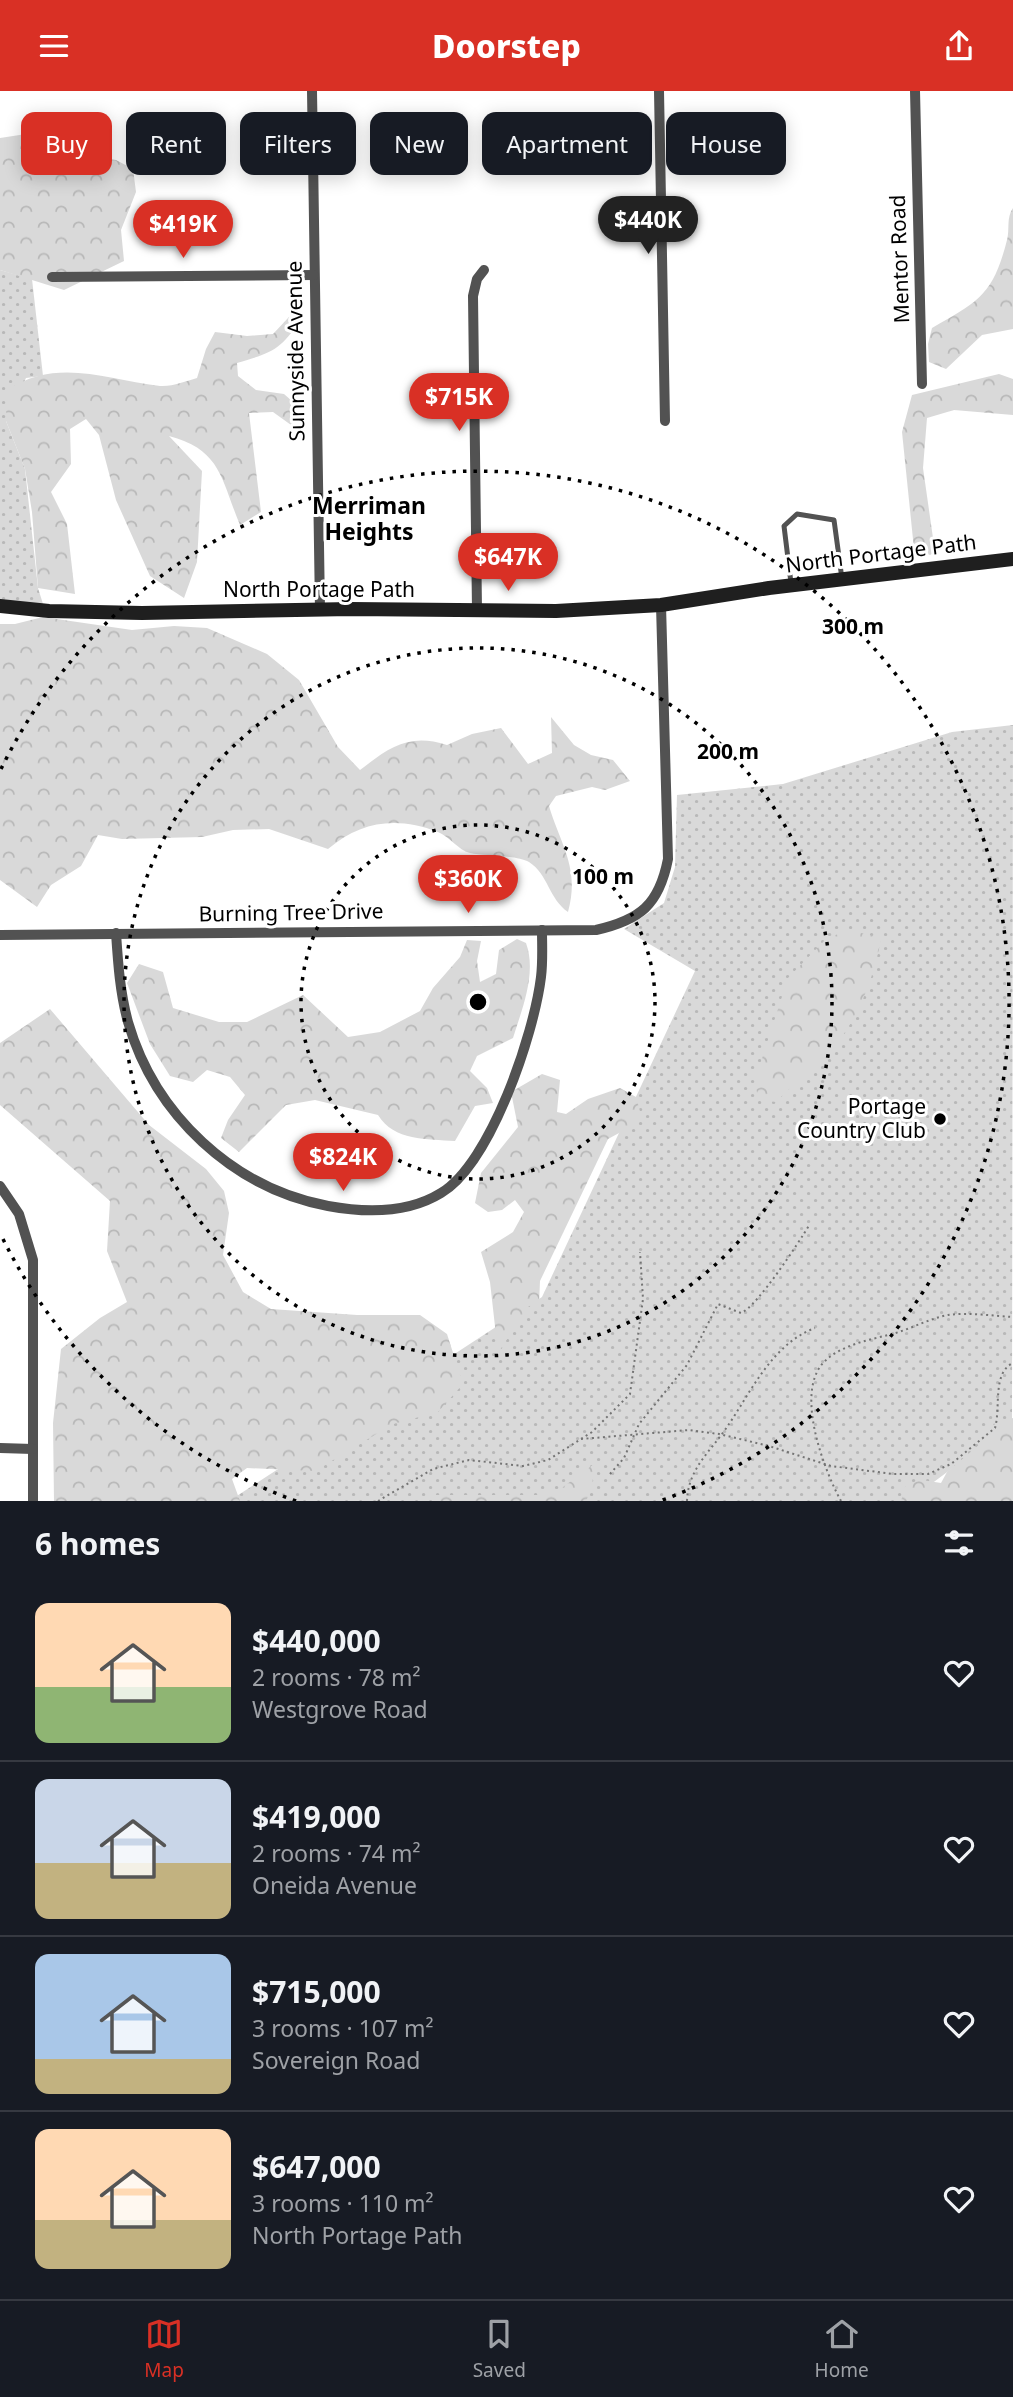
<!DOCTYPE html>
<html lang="en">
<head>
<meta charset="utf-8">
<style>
  body { margin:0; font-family:"Noto Sans",sans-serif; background:#20242c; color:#f1f3f6; height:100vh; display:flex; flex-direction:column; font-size:26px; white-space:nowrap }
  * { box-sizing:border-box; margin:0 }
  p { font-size:23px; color:#9ea1a6 }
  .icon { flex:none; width:38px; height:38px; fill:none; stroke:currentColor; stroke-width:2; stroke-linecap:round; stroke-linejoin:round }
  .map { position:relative; height:1410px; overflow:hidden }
  .details { display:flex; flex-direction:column; background:#171b24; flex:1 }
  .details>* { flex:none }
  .hud { position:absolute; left:21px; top:21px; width:971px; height:63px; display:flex; gap:14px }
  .price { position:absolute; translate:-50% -60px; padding:0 16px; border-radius:24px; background:#d93025; color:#fff; font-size:23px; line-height:46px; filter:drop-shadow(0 2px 4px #0008) }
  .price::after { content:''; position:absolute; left:50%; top:42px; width:21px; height:16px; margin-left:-10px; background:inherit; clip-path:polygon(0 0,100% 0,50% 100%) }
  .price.active { background:#222; color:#fff }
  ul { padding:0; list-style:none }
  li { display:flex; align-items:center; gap:21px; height:175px; padding:0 35px }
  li+li { border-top:2px solid #363941 }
  li span { display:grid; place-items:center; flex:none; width:196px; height:140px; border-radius:14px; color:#555 }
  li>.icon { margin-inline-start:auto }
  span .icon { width:84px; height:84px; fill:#fffc; stroke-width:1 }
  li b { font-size:30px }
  h2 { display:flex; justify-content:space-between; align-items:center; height:84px; padding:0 35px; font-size:30px }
  .tag { padding:0 24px; border-radius:14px; background:#171b24; box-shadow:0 4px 18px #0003; font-size:24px; line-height:63px }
  .tag.active { background:#d93025; color:#fff }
  header { display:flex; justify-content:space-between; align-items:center; height:91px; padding:0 35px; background:#d93025; color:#fff; font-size:32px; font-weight:800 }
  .tab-bar { display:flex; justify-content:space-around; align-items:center; height:98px; border-top:2px solid #363941; background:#171b24; font-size:19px; color:#9ea1a6 }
  .tab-bar a { display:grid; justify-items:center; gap:4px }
  .tab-bar .active { color:#d93025 }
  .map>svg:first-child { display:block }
  .grass { fill:url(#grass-dots) }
  .forest { fill:url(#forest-crowns) }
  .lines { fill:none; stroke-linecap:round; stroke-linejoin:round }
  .path { stroke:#747474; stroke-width:2; stroke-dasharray:2 3.5; stroke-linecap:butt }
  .service { stroke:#525252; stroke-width:5 }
  .minor { stroke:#525252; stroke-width:10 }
  .secondary { stroke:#1f1f1f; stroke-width:14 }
  .ring { fill:none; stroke:#000; stroke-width:3.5; stroke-dasharray:3.5 7 }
  .poi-dot { fill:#000; stroke:#fff; stroke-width:2.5 }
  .labels { text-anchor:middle; stroke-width:6; stroke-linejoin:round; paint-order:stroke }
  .street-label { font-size:21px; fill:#000; stroke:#fff }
  .poi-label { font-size:21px; fill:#000; stroke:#fff; text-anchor:end }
  .neighbourhood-label { font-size:23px; font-weight:bold; fill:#000; stroke:#fff }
  .centre { fill:#000; stroke:#fff; stroke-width:3.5 }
  .ring-label { font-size:21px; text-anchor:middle; font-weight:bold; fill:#000; stroke:#fff; stroke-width:6; stroke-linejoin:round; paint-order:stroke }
</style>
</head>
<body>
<header><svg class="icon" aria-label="menu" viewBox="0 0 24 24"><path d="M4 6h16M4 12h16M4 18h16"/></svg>Doorstep<svg class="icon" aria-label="share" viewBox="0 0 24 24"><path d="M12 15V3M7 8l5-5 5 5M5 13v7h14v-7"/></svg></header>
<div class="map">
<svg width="1013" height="1410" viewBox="0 0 1013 1410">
  <defs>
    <pattern id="grass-dots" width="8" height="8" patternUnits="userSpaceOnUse" patternTransform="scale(1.75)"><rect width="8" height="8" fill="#d9d9d9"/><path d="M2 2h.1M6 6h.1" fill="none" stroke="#b8b8b8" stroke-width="1.8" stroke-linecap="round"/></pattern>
    <pattern id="forest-crowns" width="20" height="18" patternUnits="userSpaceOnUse" patternTransform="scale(1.75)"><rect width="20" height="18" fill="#d9d9d9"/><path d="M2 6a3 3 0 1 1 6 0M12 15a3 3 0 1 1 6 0" fill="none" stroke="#b8b8b8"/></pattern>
  </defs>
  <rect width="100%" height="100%" fill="#fff"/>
  <g class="grass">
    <path d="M 0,179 L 32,188 L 43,285 L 26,287 L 6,330 L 25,378 L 38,497 L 43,513 L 0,510 Z"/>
    <path d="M 1013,634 L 1012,1333 L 923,1399 L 923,1410 L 229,1410 L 542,1206 L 695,880 L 624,838 L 664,812 L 675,776 L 677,704 L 783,693 L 952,641 Z"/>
  </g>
  <g class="forest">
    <path d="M 85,34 L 86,65 L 116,69 L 133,78 L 136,101 L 121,139 L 124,170 L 64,199 L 0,179 L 0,47 Z"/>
    <path d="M 1013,117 L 1013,238 L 982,244 L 946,278 L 929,271 L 928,253 L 932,237 C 979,210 993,204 1007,149 C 1010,138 1006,127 1013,117 Z"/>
    <path d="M 303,225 C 281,259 274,261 237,272 L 238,285 L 256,299 L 284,303 L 300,317 L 298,339 L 273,321 L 249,322 L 261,421 L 240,434 C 221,389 222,359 169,345 L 202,380 L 197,471 L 184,507 L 150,485 L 116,409 L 99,344 L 86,328 L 70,338 L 71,373 L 51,401 L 67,433 L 75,503 L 38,497 L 32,421 L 25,378 L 6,330 L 7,299 C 59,266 105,289 160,295 C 172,296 186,290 197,287 L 206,258 L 215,241 L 247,245 L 273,243 L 289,226 Z"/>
    <path d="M 999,283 L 1013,288 L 1013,324 L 954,319 L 927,327 L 923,377 L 935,461 L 930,464 L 914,458 L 902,341 L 912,304 Z"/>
    <path d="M 43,526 L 132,539 L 174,535 L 207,537 L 267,563 L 299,589 L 338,656 L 360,679 C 390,656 409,642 447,654 L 472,643 L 501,637 L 528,673 L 552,662 L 551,626 L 574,654 L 591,664 L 613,669 L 630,690 L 605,699 L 592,696 L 556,705 L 549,715 C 561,755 580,777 568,821 C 549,808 548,783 529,771 C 517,764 485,765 470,762 C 458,759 450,746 438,741 C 397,725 361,730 328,758 L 269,738 L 233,739 L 202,746 L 122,748 L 98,744 L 81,775 L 51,794 L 37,816 L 0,789 L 0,533 L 15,533 Z"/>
    <path d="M 847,840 L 868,843 L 881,849 C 872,892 858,929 829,962 C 813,979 793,993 776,1011 L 758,1008 L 755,989 L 788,887 L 827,847 Z"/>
    <path d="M 517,848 L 526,852 C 537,882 522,918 513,947 L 477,965 L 470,980 L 487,997 L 493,1012 L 475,1015 L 455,1050 C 427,1048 394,1050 378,1024 L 315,1009 L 286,1014 L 239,1061 L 221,1047 L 228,1029 L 245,1004 L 230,986 L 207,979 L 193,991 L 170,985 L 150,953 L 127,892 L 139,873 L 163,881 L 173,917 L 219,931 L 247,931 L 303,904 L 348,946 L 380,941 L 420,920 L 433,897 L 460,866 L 467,849 L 481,850 L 477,870 L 480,891 L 496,883 L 499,859 Z"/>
    <path d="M 50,918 L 149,1034 L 206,1078 L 224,1100 L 229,1122 L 223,1164 L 243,1201 L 271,1218 L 357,1224 L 420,1224 L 447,1243 L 463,1293 L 438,1321 L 393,1333 L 315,1380 L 247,1377 L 232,1388 L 240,1410 L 54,1410 L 53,1332 L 61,1258 L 100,1227 L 127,1211 L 107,1160 L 110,1110 L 0,1014 L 0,952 Z"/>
    <path d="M 542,983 L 560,989 L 557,1021 L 566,1023 L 588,1008 L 620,997 L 636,1006 L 641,1024 L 632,1035 L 608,1048 L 540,1190 L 539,1214 L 529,1215 L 498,1262 L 490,1191 L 481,1161 L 513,1141 L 524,1121 L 515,1109 L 502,1119 L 488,1121 L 475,1112 L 481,1082 L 518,1036 L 511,1001 Z"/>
    <path d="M 1013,1327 L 1013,1410 L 901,1410 L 906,1393 L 922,1389 L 941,1392 L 947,1381 L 980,1353 L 993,1333 Z"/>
    <path d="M 594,1373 L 592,1397 L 586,1410 L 432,1410 L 433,1404 L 541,1404 L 559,1399 Z"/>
  </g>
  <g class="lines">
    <g class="path">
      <path d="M 581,1348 L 689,1339 L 719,1343 L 769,1355 L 831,1375 L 893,1383 L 928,1383 L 951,1373 L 995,1337 C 1001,1316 992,1282 1013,1272"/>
      <path d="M 610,1383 L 624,1367 L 639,1333 L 687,1274 L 718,1213 L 741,1222 C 757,1216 799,1151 810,1133"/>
      <path d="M 378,1410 L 433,1378 L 469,1369 L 523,1375 L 548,1369 L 592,1341 L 630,1303 L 643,1208 L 640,1161"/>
      <path d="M 687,1410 C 688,1378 710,1361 727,1336 C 751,1301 772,1253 815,1237"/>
      <path d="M 841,1410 C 824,1379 795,1303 823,1272 C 840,1254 869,1249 892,1243 C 911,1238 928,1228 948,1224 C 968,1221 993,1225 1013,1226"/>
    </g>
    <path class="service" d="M 791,492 L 784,435 L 797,423 L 834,429 L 842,488"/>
    <g class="minor">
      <path d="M 312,0 L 320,519"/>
      <path d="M 659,0 L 665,330"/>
      <path d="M 915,0 L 922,293"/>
      <path d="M 52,186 L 314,184"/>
      <path d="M 477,519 L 473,205 L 477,188 L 484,179"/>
      <path d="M 116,842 C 118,872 120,902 128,931 C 155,1024 233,1097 328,1115 C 366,1122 407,1123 441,1102 C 491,1072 534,943 541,886 C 543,870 542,854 542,839"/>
      <path d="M 0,844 L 596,839 C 640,829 659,814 668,768 L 661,514"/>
      <path d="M 0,1095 L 19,1123 L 33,1169 L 33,1410"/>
      <path d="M 0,1357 L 33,1358"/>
    </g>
    <path class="secondary" d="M 0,515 L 49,520 L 142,522 L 351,518 L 556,520 L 661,514 L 769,497 L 1013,468"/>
  </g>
  <g class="ring">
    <circle cx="478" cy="911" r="177"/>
    <circle cx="478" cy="911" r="354"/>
    <path d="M296 1410A531 531 0 0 1 1 1144M1 678A531 531 0 1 1 660 1410"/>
  </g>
  <circle class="poi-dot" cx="940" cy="1028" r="7"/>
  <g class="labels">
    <g class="street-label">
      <text transform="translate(900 168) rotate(-92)" y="7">Mentor Road</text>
      <text transform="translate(296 260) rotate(-91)" y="7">Sunnyside Avenue</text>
      <text transform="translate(881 463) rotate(-7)" y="7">North Portage Path</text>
      <text x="319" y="506">North Portage Path</text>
      <text transform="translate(291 822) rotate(-1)" y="7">Burning Tree Drive</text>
    </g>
    <g class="poi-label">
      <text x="926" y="1023">Portage<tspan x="926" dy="24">Country Club</tspan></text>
    </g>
    <g class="neighbourhood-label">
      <text x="369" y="423">Merriman<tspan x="369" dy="26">Heights</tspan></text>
    </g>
  </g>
  <circle cx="478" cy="911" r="10" class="centre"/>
  <g class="ring-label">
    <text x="853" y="543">300 m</text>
    <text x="728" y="668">200 m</text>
    <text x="603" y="793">100 m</text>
  </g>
</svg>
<b class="price active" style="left:648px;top:165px">$440K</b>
<b class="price" style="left:183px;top:169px">$419K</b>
<b class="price" style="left:459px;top:342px">$715K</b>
<b class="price" style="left:508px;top:502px">$647K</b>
<b class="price" style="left:468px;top:824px">$360K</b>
<b class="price" style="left:343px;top:1102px">$824K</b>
<div class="hud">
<a class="tag active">Buy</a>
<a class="tag">Rent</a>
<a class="tag">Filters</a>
<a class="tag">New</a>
<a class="tag">Apartment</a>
<a class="tag">House</a>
</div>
</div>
<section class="details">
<h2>6 homes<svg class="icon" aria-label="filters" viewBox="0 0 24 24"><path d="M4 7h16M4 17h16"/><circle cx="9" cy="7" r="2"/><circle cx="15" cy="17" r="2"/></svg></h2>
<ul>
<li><span style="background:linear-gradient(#ffd9b3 60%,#8fb573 0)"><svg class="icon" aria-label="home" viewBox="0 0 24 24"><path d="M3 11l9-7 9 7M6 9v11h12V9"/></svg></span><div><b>$440,000</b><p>2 rooms · 78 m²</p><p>Westgrove Road</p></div><svg class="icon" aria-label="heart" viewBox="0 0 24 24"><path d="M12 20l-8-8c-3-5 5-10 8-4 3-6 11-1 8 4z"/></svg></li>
<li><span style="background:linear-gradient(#c9d6e8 60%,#c2b280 0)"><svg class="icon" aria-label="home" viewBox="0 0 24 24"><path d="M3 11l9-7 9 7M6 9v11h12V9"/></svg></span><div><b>$419,000</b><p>2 rooms · 74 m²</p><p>Oneida Avenue</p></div><svg class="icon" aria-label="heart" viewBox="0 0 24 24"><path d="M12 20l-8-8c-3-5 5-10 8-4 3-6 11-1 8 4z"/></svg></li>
<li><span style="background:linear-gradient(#a9c7e8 75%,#c2b280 0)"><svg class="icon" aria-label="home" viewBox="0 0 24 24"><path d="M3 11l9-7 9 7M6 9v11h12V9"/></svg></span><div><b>$715,000</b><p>3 rooms · 107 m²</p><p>Sovereign Road</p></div><svg class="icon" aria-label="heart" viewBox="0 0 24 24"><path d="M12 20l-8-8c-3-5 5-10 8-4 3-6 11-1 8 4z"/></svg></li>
<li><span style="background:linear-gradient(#ffd9b3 65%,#c2b280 0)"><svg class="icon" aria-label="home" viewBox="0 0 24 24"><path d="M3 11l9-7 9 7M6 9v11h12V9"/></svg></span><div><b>$647,000</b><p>3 rooms · 110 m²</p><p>North Portage Path</p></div><svg class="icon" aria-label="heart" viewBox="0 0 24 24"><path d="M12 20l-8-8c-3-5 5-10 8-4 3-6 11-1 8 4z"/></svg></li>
</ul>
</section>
<nav class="tab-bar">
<a class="active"><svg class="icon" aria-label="map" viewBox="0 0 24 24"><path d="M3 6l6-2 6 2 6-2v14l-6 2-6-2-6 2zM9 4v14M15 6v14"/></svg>Map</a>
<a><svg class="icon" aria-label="saved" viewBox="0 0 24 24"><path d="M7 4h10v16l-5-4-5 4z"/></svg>Saved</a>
<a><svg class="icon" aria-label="home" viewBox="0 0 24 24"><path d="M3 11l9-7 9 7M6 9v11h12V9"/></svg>Home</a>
</nav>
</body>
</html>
